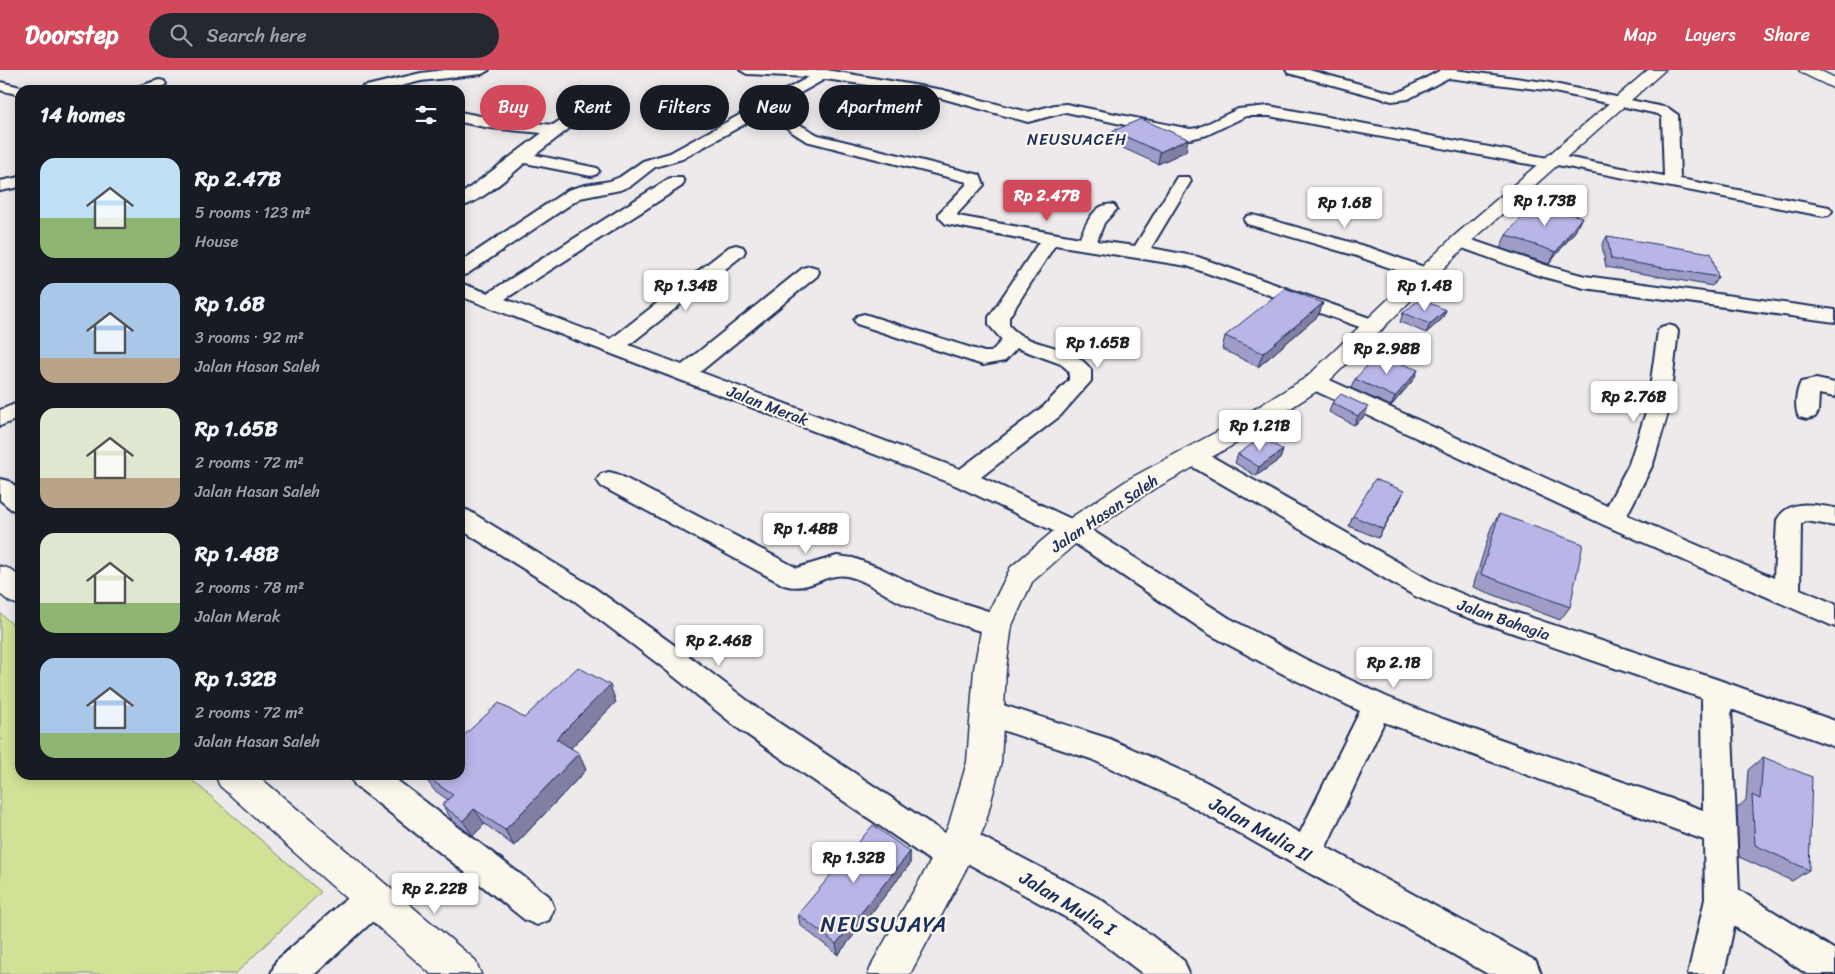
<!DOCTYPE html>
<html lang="en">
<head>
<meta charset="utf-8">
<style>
  body { margin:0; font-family:Sriracha,sans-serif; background:#242831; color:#f1f3f6; height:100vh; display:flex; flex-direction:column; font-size:19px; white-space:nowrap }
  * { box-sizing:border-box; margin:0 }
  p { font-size:16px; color:#9ea1a6 }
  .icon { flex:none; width:28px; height:28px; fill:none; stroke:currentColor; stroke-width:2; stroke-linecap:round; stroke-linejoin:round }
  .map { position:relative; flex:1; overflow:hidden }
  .drawer { position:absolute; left:15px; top:15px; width:450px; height:695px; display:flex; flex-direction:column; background:#171b24; border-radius:15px; box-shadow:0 2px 12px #0003 }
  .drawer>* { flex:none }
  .hud { position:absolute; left:480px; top:15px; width:475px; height:45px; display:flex; gap:10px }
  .price { position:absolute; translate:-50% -42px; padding:0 11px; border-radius:5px; background:#fff; color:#222; font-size:16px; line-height:32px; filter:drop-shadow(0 1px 2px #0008) }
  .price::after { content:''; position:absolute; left:50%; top:30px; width:15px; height:11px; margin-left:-8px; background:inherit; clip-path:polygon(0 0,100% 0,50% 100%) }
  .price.current { background:#d1495b; color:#fff }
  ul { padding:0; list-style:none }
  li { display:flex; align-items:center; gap:15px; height:125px; padding:0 25px }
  li span { display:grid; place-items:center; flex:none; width:140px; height:100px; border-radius:15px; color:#555 }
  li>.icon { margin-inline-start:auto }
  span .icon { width:60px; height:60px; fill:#fffc; stroke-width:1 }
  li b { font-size:21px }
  h2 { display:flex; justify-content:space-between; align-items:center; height:60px; padding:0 25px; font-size:21px }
  .pill { padding:0 18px; border-radius:22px; background:#171b24; box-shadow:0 2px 12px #0003; font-size:18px; line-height:45px }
  .pill.current { background:#d1495b; color:#fff }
  header { display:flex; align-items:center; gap:30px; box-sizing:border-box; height:70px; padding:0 25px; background:#d1495b; color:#fff }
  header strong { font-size:24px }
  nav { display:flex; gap:28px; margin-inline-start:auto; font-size:18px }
  .search { width:350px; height:45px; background:#242831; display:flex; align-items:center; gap:12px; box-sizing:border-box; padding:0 18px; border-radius:28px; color:#9ea1a6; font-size:19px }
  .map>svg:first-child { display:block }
  .green { fill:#d1e195; stroke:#76887a }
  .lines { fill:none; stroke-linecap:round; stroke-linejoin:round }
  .minor-casing { stroke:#1b2f5e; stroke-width:4 }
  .tertiary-casing { stroke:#1b2f5e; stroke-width:3 }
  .secondary-casing { stroke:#1b2f5e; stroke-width:3 }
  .minor { fill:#fbf7ec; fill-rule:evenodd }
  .tertiary { fill:#fbf7ec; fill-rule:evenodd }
  .secondary { fill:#fbf7ec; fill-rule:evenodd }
  .wall { fill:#9e9dc7; stroke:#1b2f5e }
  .shaded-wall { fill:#817fa2; stroke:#1b2f5e }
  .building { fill:#b8b6e7; stroke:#1b2f5e }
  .labels { text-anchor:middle; stroke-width:4.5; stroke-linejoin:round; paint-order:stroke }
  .far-quarter-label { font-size:16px; letter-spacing:1px; fill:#1b2f5e; stroke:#fbf7ec }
  .street-label { font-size:16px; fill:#1b2f5e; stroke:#fbf7ec }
  .near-street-label { font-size:19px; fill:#1b2f5e; stroke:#fbf7ec }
  .near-quarter-label { font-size:22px; letter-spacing:1px; fill:#1b2f5e; stroke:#fbf7ec }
</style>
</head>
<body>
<header>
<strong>Doorstep</strong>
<div class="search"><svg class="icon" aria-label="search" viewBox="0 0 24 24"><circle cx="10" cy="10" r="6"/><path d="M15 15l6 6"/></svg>Search here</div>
<nav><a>Map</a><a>Layers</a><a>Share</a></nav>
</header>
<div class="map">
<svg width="1835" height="904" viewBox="0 0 1835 904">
  <rect width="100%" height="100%" fill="#eeeaeb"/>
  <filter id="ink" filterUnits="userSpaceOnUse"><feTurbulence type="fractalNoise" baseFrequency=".02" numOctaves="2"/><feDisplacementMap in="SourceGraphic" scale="10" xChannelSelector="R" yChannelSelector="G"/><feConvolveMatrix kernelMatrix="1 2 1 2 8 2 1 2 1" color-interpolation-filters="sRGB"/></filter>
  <g filter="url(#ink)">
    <path class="green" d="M 0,543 L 20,561 L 20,705 L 186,705 L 321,822 L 235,904 L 0,904 Z"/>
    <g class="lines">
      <g class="minor-casing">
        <g id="minor">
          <path d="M 445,0 L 489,0 L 482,4 L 421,11 L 385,20 L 360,20 L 362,17 L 421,3 Z"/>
          <path d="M 740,0 L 826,0 L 943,20 L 1028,42 L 1055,35 L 1066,34 L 1190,59 L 1198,58 L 1238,39 L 1269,36 L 1548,88 L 1555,85 L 1664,106 L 1662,47 L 1658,44 L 1545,20 L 1448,8 L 1408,29 L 1392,31 L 1288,3 L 1286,0 L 1309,0 L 1392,23 L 1400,22 L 1441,0 L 1455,0 L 1545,12 L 1668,38 L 1678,45 L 1680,109 L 1829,137 L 1832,141 L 1829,145 L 1823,146 L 1557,95 L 1550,98 L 1269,46 L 1246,46 L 1207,65 L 1190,69 L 1066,42 L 1028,52 L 941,28 L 903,20 L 825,9 L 779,35 L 802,56 L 818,65 L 980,105 L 984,115 L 957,144 L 958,146 L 1080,168 C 1086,154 1095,131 1114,135 L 1117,139 L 1104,153 L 1097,171 L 1135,176 L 1177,107 L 1189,107 L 1191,111 L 1151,178 L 1198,187 L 1381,252 L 1384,256 L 1381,260 L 1374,262 L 1187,196 L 1055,175 L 1009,247 L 1009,255 C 1028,280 1071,271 1091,300 L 1091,311 L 1060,346 L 981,407 L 1082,454 L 1229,548 L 1305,589 L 1387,627 L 1443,649 L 1703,740 L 1702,628 L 1452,542 L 1415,526 L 1186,393 L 1182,387 L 1186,381 L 1194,379 L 1202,381 L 1433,512 L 1472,528 L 1716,609 L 1835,651 L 1835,677 L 1731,639 L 1739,820 L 1835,880 L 1835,904 L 1807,904 L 1734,856 L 1724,904 L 1688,904 L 1705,829 L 1704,770 L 1384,652 L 1326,777 L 1536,891 L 1541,904 L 1488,904 L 1182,731 L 1091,689 L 977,652 L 972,643 L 977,634 L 987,630 L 1110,669 L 1204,711 L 1300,763 L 1360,641 L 1285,605 L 1209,564 L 1064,466 L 955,415 L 460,226 L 460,213 L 488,223 L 670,108 L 682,108 L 684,112 L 682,116 L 505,229 L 611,269 L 729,177 L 736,175 L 743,177 L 745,181 L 743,185 L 629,275 L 682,295 L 803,198 L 810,196 L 817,198 L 819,202 L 817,206 L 700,302 L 960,399 L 1044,336 L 1069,310 L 1069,301 L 1061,294 L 1017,278 L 1005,291 L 983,295 L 857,254 L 854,250 L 857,246 L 864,244 L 984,282 L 991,282 L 1002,270 L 989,255 L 989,247 L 1039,172 L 946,154 L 939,147 L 939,143 L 967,114 L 967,112 L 806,71 L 792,62 L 768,41 L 682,89 L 655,97 L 632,115 L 620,120 L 580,128 L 467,204 L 460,206 L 460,192 L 568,120 L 585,115 L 610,111 L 620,107 L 643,91 L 670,83 L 809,7 L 747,4 Z"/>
          <path d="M 159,10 L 164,11 L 166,14 C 158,22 146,20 135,20 L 137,17 Z"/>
          <path d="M 0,12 L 25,18 L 27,20 L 20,20 L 20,25 L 0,20 Z"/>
          <path d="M 579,39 L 584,41 L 587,44 L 584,47 L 535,85 L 597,98 L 599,101 L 597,104 L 591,106 L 525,93 C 508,107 481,132 460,137 L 460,125 L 542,63 L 490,58 L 460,52 L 460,42 L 490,48 L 553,55 L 574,41 Z"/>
          <path d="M 20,107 L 20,117 L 0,121 L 0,111 Z"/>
          <path d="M 1253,145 L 1371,178 L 1432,200 L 1434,204 L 1432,208 L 1425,210 L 1418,208 L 1357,186 L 1247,154 L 1244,150 L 1247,146 Z"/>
          <path d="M 1460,166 L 1551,197 L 1585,206 L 1835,240 L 1835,252 L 1584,218 L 1537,205 L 1454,175 L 1451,171 L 1454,167 Z"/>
          <path d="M 1668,255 L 1675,257 L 1678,261 L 1669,339 L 1653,394 L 1627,445 L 1774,508 L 1777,450 C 1789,428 1814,435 1835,438 L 1835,456 L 1806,451 L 1801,454 L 1800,519 L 1835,534 L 1835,557 L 1604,455 L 1307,317 L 1304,312 L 1307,307 L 1315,305 L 1323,307 L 1607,436 L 1629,394 L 1647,339 L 1658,261 L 1661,257 Z"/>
          <path d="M 1816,309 L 1835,313 L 1835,327 L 1819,324 L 1818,342 L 1815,347 L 1807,349 L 1799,347 C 1794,339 1796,321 1801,312 Z"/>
          <path d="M 20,332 L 20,348 L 0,356 L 0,340 Z"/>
          <path d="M 609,402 L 617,404 L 797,498 L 837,486 L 853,488 L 880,498 L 934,524 L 1007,547 L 1011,555 L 1007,563 L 997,566 L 987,563 C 958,554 929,546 902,533 C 884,525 867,510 847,506 C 824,502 810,523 784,515 L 601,416 L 597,410 L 601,404 Z"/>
          <path d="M 0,409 L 9,411 L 20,420 L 20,442 L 11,439 L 0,430 Z"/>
          <path d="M 460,438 L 469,441 L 593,517 L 681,580 L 761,641 L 946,764 L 947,761 L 959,757 L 971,761 L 1100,829 L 1152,866 L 1184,891 L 1189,904 L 1143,904 L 1076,853 L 967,793 L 965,798 L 953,803 L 941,798 L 739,659 L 661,596 L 575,531 L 460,459 Z"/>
          <path d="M 350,705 L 390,705 L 549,826 L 554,838 L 549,850 L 537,855 L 525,850 L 355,715 Z"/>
          <path d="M 374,810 L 386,815 L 391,827 L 386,839 L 315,904 L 271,904 L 276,891 L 362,815 Z"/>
        </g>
      </g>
      <g class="tertiary-casing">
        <g id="tertiary">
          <path d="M 1648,0 L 1665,0 L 1467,175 L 1323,317 L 1242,370 L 1147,423 L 1083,467 L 1032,512 L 1012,555 L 1006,599 L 1001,692 L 985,755 L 966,799 L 910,904 L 868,904 L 874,890 L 940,775 L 949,754 L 967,692 L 974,599 L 982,555 L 1011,497 L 1063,453 L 1129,409 L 1224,358 L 1307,307 L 1453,167 Z"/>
          <path d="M 0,496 L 10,499 L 20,507 L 20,535 L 10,532 L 0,524 Z"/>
          <path d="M 215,705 L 257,705 L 475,890 L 481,904 L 431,904 L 220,716 Z"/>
        </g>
      </g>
      <g class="secondary-casing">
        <path id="secondary" d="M 1799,0 L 1819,0 L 1835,8 L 1835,19 L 1802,3 Z"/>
      </g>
      <use href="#minor" class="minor"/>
      <use href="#tertiary" class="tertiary"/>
      <use href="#secondary" class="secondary"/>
    </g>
    <g class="wall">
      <path d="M 1113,61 L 1186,81 L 1158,94 L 1112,73 Z"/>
      <path d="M 1576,160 L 1549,194 L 1500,178 L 1506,165 Z"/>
      <path d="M 1607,166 L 1718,207 L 1712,216 L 1606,197 L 1602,175 Z"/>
      <path d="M 1323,233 L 1318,246 L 1258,297 L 1222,279 L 1225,266 Z"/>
      <path d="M 1446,240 L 1442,249 L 1426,263 L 1400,252 L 1403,243 Z"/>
      <path d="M 1355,309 L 1414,309 L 1391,336 L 1351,318 Z"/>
      <path d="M 1332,333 L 1365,346 L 1354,355 L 1329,342 Z"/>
      <path d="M 1283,380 L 1280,389 L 1256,406 L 1235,393 L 1238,384 Z"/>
      <path d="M 1400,430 L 1378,468 L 1349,456 L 1353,446 Z"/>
      <path d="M 1499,444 L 1570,537 L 1560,550 L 1473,517 L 1491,458 Z"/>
      <path d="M 616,632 L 571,678 L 586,700 L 514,776 L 485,754 L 473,766 L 453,751 L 442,735 L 448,730 L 434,720 L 423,705 L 460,705 L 524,648 Z"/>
      <path d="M 1763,687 L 1809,800 L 1792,811 L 1739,787 L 1737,738 L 1746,730 L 1748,700 Z"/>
      <path d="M 910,782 L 910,794 L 838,885 L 800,855 L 798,844 Z"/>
    </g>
    <g class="shaded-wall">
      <path d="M 1188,69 L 1186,81 L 1158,94 L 1160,82 Z"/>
      <path d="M 1582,147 L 1576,160 L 1549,194 L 1556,182 Z"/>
      <path d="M 1323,233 L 1318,246 L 1258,297 L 1263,283 Z"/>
      <path d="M 1446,240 L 1442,249 L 1426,263 L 1430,254 Z"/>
      <path d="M 1418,300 L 1414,309 L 1391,336 L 1395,327 Z"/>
      <path d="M 1368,337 L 1365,346 L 1354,355 L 1358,346 Z"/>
      <path d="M 1283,380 L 1280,389 L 1256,406 L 1259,397 Z"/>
      <path d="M 1404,421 L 1400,430 L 1378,468 L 1383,459 Z"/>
      <path d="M 610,615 L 616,632 L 564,685 L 556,669 Z"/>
      <path d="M 579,683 L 586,700 L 514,776 L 505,760 Z"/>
      <path d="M 474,739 L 485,754 L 473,766 L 463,751 Z"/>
      <path d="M 910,782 L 910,794 L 838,885 L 836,874 Z"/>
    </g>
    <g class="building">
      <path d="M 1141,49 L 1188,69 L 1160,82 L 1113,61 Z"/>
      <path d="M 1534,133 L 1582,147 L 1556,182 L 1506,165 Z"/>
      <path d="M 1607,166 L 1711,183 L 1718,207 L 1611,189 Z"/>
      <path d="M 1285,218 L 1323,233 L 1263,283 L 1225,266 Z"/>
      <path d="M 1420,229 L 1446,240 L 1430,254 L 1403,243 Z"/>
      <path d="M 1378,284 L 1418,300 L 1395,327 L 1355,309 Z"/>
      <path d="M 1341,324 L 1368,337 L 1358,346 L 1332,333 Z"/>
      <path d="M 1262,367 L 1283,380 L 1259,397 L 1238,384 Z"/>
      <path d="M 1375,409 L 1404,421 L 1383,459 L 1353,446 Z"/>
      <path d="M 1499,444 L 1583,474 L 1570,537 L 1481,504 Z"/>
      <path d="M 578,597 L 610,615 L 556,669 L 579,683 L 505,760 L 474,739 L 463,751 L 442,735 L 453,725 L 424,705 L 460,705 L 460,669 L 499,633 L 524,648 Z"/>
      <path d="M 1763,687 L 1812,707 L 1809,800 L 1755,775 L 1752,725 L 1760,729 Z"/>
      <path d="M 873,755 L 910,782 L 836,874 L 798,844 Z"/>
    </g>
  </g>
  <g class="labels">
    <g class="far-quarter-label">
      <text x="1077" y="75">NEUSUACEH</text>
    </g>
    <g class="street-label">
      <text transform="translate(768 335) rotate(21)" y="6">Jalan Merak</text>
      <text transform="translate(1104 443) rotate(-34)" y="6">Jalan Hasan Saleh</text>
      <text transform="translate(1504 549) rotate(19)" y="6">Jalan Bahagia</text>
    </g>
    <g class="near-street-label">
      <text transform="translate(1261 759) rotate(29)" y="7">Jalan Mulia II</text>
      <text transform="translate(1068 833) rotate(31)" y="7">Jalan Mulia I</text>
    </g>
    <g class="near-quarter-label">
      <text x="884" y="862">NEUSUJAYA</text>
    </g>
  </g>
</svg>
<b class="price current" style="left:1047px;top:152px">Rp 2.47B</b>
<b class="price" style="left:1545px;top:157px">Rp 1.73B</b>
<b class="price" style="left:1345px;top:159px">Rp 1.6B</b>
<b class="price" style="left:686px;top:242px">Rp 1.34B</b>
<b class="price" style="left:1425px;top:242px">Rp 1.4B</b>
<b class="price" style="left:1098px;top:299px">Rp 1.65B</b>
<b class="price" style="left:1387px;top:305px">Rp 2.98B</b>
<b class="price" style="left:1634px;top:353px">Rp 2.76B</b>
<b class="price" style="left:1260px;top:382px">Rp 1.21B</b>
<b class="price" style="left:806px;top:485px">Rp 1.48B</b>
<b class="price" style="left:719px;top:597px">Rp 2.46B</b>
<b class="price" style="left:1394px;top:619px">Rp 2.1B</b>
<b class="price" style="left:854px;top:814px">Rp 1.32B</b>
<b class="price" style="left:435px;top:845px">Rp 2.22B</b>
<div class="hud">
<a class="pill current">Buy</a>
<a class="pill">Rent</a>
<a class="pill">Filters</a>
<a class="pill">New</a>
<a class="pill">Apartment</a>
</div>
<section class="drawer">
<h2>14 homes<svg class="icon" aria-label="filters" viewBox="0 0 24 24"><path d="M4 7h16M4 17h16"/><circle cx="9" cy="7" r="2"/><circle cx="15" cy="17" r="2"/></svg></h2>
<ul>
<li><span style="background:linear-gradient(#bfe0f5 60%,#8fb573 0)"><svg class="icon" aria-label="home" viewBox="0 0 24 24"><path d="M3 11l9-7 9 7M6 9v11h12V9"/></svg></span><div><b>Rp 2.47B</b><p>5 rooms · 123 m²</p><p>House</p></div></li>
<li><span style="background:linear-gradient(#a9c7e8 75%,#b9a48a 0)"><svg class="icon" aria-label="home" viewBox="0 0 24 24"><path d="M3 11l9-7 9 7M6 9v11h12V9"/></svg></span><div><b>Rp 1.6B</b><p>3 rooms · 92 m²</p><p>Jalan Hasan Saleh</p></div></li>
<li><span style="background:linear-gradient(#dfe7d0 70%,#b9a48a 0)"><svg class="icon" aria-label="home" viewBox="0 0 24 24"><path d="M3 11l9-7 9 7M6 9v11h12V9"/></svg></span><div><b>Rp 1.65B</b><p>2 rooms · 72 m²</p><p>Jalan Hasan Saleh</p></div></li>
<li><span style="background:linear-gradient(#dfe7d0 70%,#8fb573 0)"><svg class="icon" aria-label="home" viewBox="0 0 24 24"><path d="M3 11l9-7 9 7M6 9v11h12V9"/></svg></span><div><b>Rp 1.48B</b><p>2 rooms · 78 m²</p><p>Jalan Merak</p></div></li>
<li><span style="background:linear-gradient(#a9c7e8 75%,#8fb573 0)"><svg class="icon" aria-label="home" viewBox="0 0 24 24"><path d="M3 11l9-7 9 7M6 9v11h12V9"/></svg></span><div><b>Rp 1.32B</b><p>2 rooms · 72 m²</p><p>Jalan Hasan Saleh</p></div></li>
</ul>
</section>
</div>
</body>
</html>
